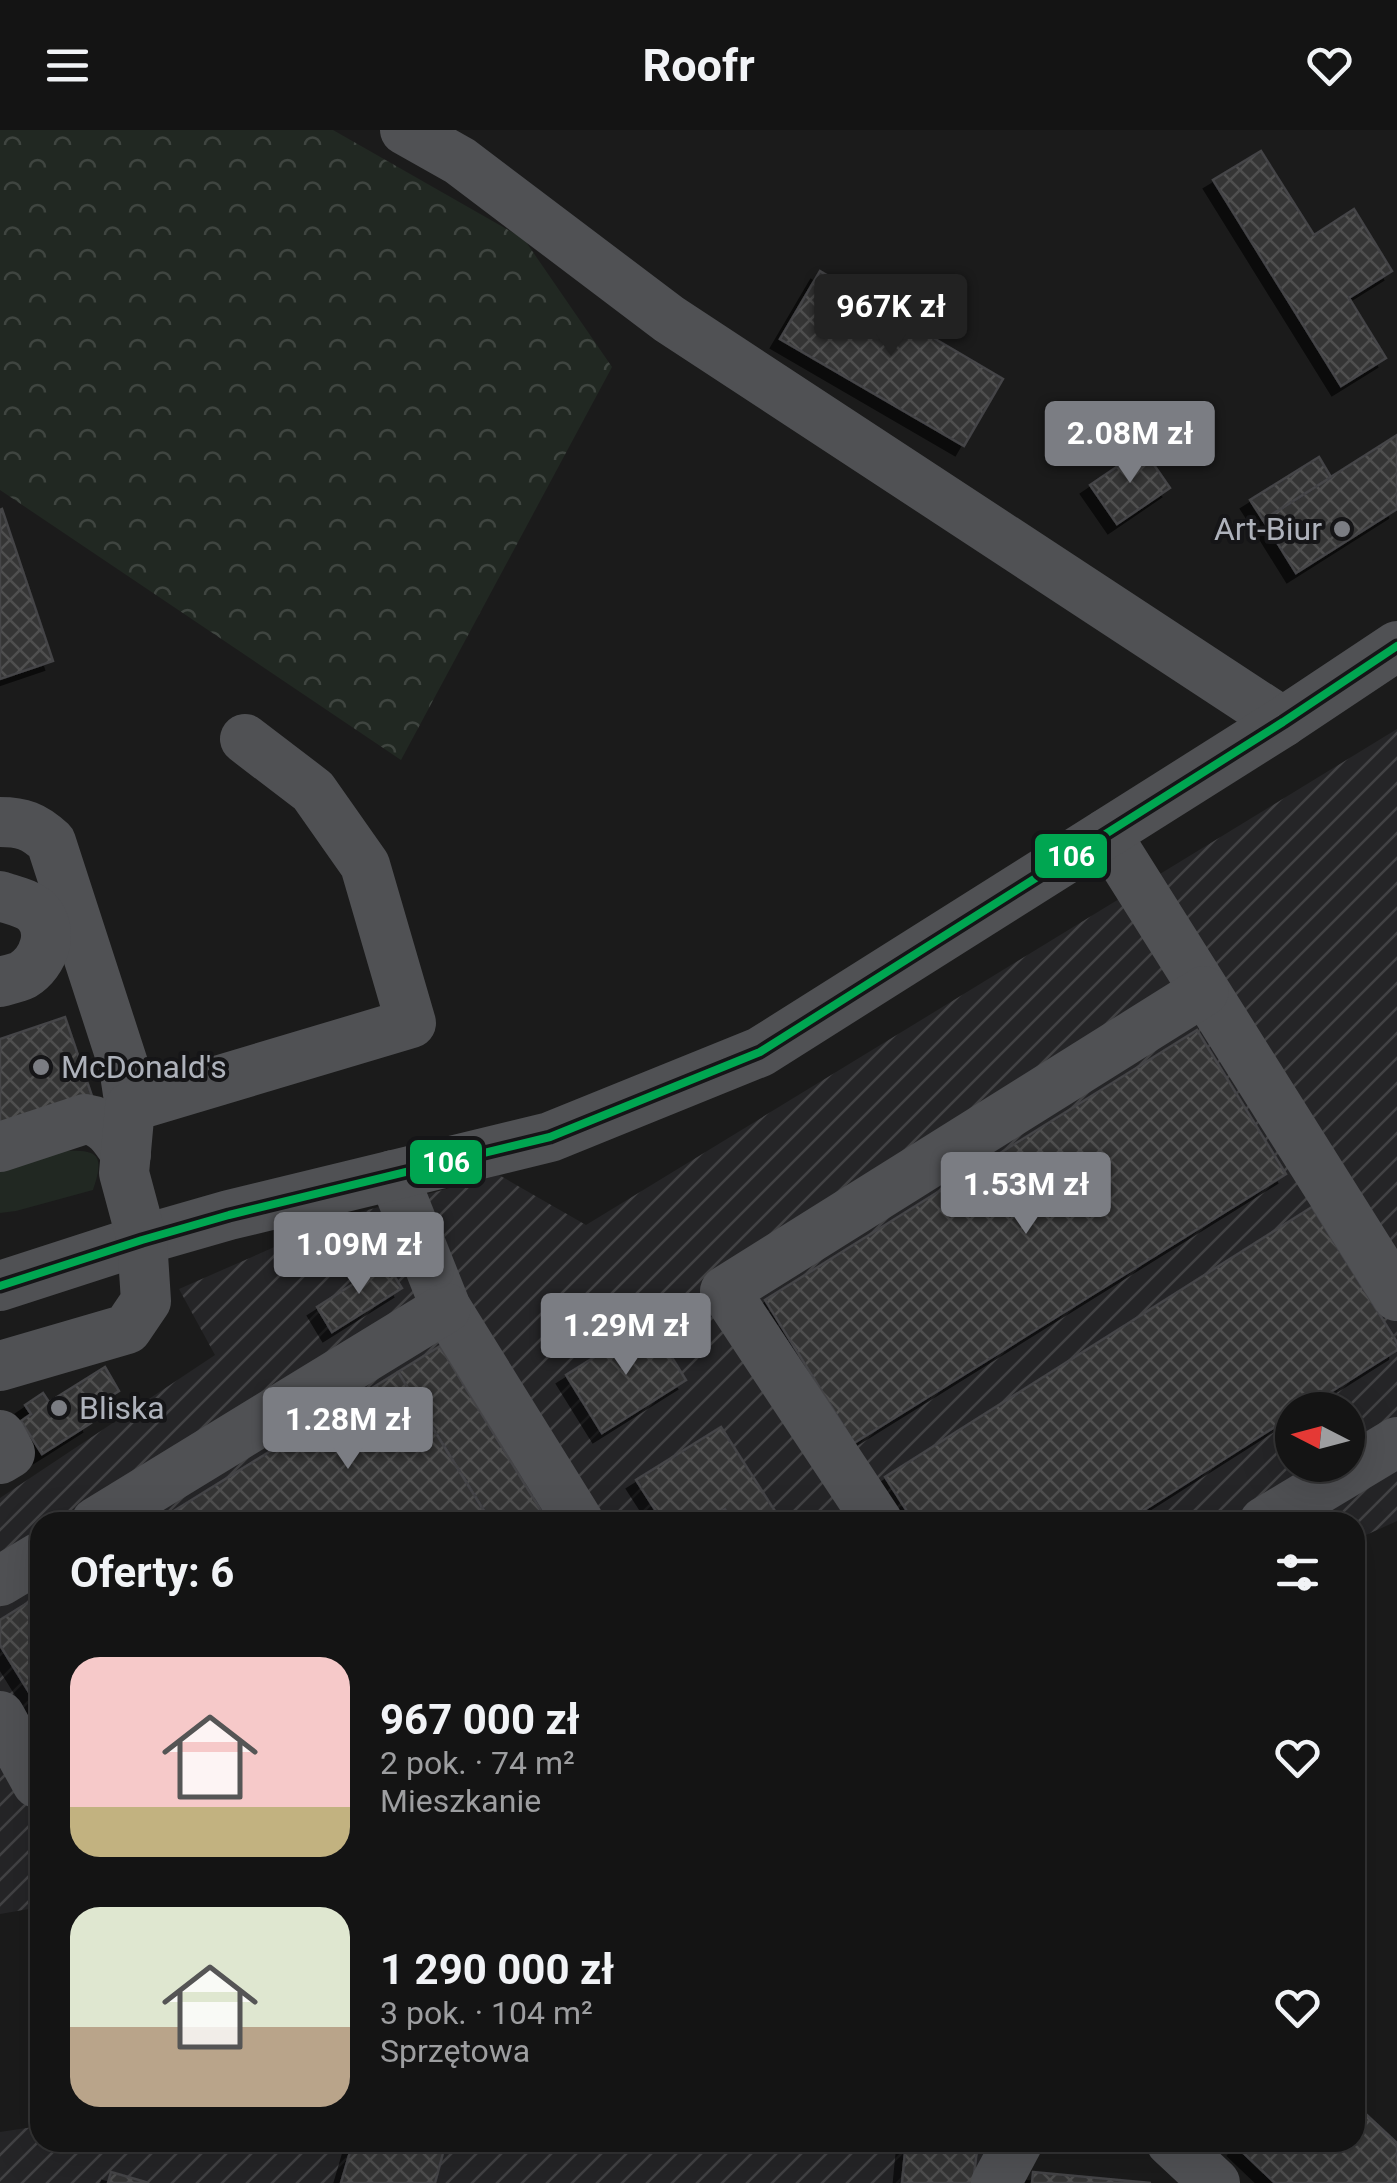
<!DOCTYPE html>
<html lang="pl">
<head>
<meta charset="utf-8">
<style>
  body { margin:0; font-family:Roboto,sans-serif; background:#1d1d1d; color:#f1f3f6; height:100vh; display:flex; flex-direction:column; font-size:38px; white-space:nowrap }
  * { box-sizing:border-box; margin:0 }
  p { font-size:32px; color:#9d9ea0 }
  .icon { flex:none; width:55px; height:55px; fill:none; stroke:currentColor; stroke-width:2; stroke-linecap:round; stroke-linejoin:round }
  .map { position:relative; flex:1; overflow:hidden }
  .details { position:absolute; left:30px; top:1382px; width:1335px; height:640px; display:flex; flex-direction:column; background:#141414; border-radius:30px; box-shadow:0 10px 40px #0002,0 0 0 2px #333334 }
  .details>* { flex:none }
  .needle { width:65px; rotate:276deg }
  .controls { position:absolute; left:1275px; top:1262px; display:grid; gap:20px }
  .controls a { display:grid; place-items:center; width:90px; height:90px; border-radius:50%; background:#141414; box-shadow:0 10px 40px #0002,0 0 0 2px #333334; font-size:50px }
  .price { position:absolute; translate:-50% -85px; padding:0 22px; border-radius:10px; background:#7b7d83; color:#fff; font-size:32px; line-height:65px; filter:drop-shadow(0 2px 5px #0008) }
  .price::after { content:''; position:absolute; left:50%; top:60px; width:30px; height:22px; margin-left:-15px; background:inherit; clip-path:polygon(0 0,100% 0,50% 100%) }
  .price.current { background:#222; color:#fff }
  ul { padding:0; list-style:none }
  li { display:flex; align-items:center; gap:30px; height:250px; padding:0 40px }
  li span { display:grid; place-items:center; flex:none; width:280px; height:200px; border-radius:30px; color:#555 }
  li>.icon { margin-inline-start:auto }
  span .icon { width:120px; height:120px; fill:#fffc; stroke-width:1 }
  li b { font-size:42px }
  h2 { display:flex; justify-content:space-between; align-items:center; height:120px; padding:0 40px; font-size:42px }
  header { display:flex; justify-content:space-between; align-items:center; height:130px; padding:0 40px; background:#141414; font-size:45px; font-weight:700 }
  .map>svg:first-child { display:block }
  .industrial { fill:url(#industrial-furrows); fill-rule:evenodd }
  .grass { fill:#212822 }
  .forest { fill:url(#forest-crowns) }
  .building { fill:url(#building-cross-hatch); stroke:#444447; stroke-width:2.5; filter:url(#shadow) }
  .lines { fill:none; stroke-linecap:round; stroke-linejoin:round }
  .minor { stroke:#505154; stroke-width:50 }
  .bus-1-casing { stroke:#151517; stroke-width:15 }
  .bus-1 { stroke:#00a651; stroke-width:8 }
  .poi-dot { fill:#7b7d83; stroke:#151517; stroke-width:4 }
  .labels { text-anchor:middle; stroke-width:8; stroke-linejoin:round; paint-order:stroke }
  .poi-label { font-size:32px; fill:#aeb2bb; stroke:#151517; text-anchor:start }
  .line-badge { stroke:#151517; stroke-width:4 }
  .badge-label { font-size:28px; text-anchor:middle; font-weight:bold; fill:#fff }
</style>
</head>
<body>
<header><svg class="icon" aria-label="menu" viewBox="0 0 24 24"><path d="M4 6h16M4 12h16M4 18h16"/></svg>Roofr<svg class="icon" aria-label="heart" viewBox="0 0 24 24"><path d="M12 20l-8-8c-3-5 5-10 8-4 3-6 11-1 8 4z"/></svg></header>
<div class="map">
<svg width="1397" height="2053" viewBox="0 0 1397 2053">
  <defs>
    <pattern id="industrial-furrows" width="10" height="10" patternUnits="userSpaceOnUse" patternTransform="scale(2.5)"><rect width="10" height="10" fill="#252527"/><path d="M-1 1l2-2M0 10L10 0M9 11l2-2" fill="none" stroke="#424244"/></pattern>
    <pattern id="forest-crowns" width="20" height="18" patternUnits="userSpaceOnUse" patternTransform="scale(2.5)"><rect width="20" height="18" fill="#212822"/><path d="M2 6a3 3 0 1 1 6 0M12 15a3 3 0 1 1 6 0" fill="none" stroke="#3f4540"/></pattern>
    <pattern id="building-cross-hatch" width="8" height="8" patternUnits="userSpaceOnUse" patternTransform="scale(2.5)"><rect width="8" height="8" fill="#343435"/><path d="M0 0l8 8M0 8l8-8" fill="none" stroke="#4f4f50"/></pattern>
    <filter id="shadow"><feDropShadow dx="-9" dy="9" stdDeviation="0" flood-color="#0009"/></filter>
  </defs>
  <rect width="100%" height="100%" fill="#1b1b1b"/>
  <g class="industrial">
    <path d="M 1397,599 L 1397,1391 L 1355,1410 L 1355,1392 L 40,1392 L 40,1777 L 0,1784 L 0,1368 L 215,1225 L 179,1159 L 345,1086 L 499,1045 L 586,1095 ZM 1292,1280 L 1348,1280 L 1348,1335 L 1292,1335 Z"/>
    <path d="M 40,1996 L 40,2012 L 985,2013 L 979,2053 L 0,2053 L 0,2002 Z"/>
  </g>
  <path class="grass" d="M 52,1021 C 89,1021 109,1015 93,1060 L 16,1081 L 0,1083 L 0,1037 Z"/>
  <path class="forest" d="M 0,0 L 333,0 L 524,109 L 612,237 L 401,630 L 0,360 Z"/>
  <g class="building">
    <path d="M 1261,21 L 1314,105 L 1354,79 L 1392,141 L 1349,168 L 1386,228 L 1341,256 L 1213,50 Z"/>
    <path d="M 820,141 L 1003,249 L 964,316 L 780,209 Z"/>
    <path d="M 1397,305 L 1397,379 L 1296,443 L 1263,390 Z"/>
    <path d="M 1143,319 L 1170,358 L 1117,394 L 1090,355 Z"/>
    <path d="M 1319,327 L 1331,347 L 1263,390 L 1250,370 Z"/>
    <path d="M 2,379 L 53,531 L 0,549 L 0,380 Z"/>
    <path d="M 65,887 L 92,966 L 0,997 L 0,909 Z"/>
    <path d="M 1197,900 L 1286,1044 L 854,1313 L 765,1170 Z"/>
    <path d="M 1312,1077 L 1397,1212 L 1397,1220 L 1302,1280 L 1292,1280 L 1292,1286 L 1125,1392 L 914,1392 L 885,1347 Z"/>
    <path d="M 386,1133 L 402,1158 L 332,1202 L 317,1177 Z"/>
    <path d="M 650,1192 L 686,1250 L 602,1303 L 566,1245 Z"/>
    <path d="M 440,1216 L 548,1392 L 491,1392 L 398,1242 Z"/>
    <path d="M 105,1237 L 119,1261 L 85,1282 L 91,1293 L 42,1324 L 21,1291 L 31,1284 L 25,1275 L 43,1263 L 49,1272 Z"/>
    <path d="M 398,1242 L 484,1381 L 466,1392 L 156,1392 Z"/>
    <path d="M 721,1297 L 782,1392 L 733,1392 L 725,1379 L 703,1392 L 663,1392 L 636,1350 Z"/>
    <path d="M 40,1465 L 40,1580 L 0,1515 L 0,1490 Z"/>
    <path d="M 1355,1974 L 1397,2013 L 1397,2053 L 1275,2053 L 1237,2017 L 1241,2012 L 1355,2012 Z"/>
    <path d="M 353,2012 L 446,2012 L 435,2053 L 341,2053 Z"/>
    <path d="M 906,2012 L 978,2012 L 973,2053 L 902,2053 Z"/>
    <path d="M 111,2042 L 149,2053 L 108,2053 Z"/>
    <path d="M 1033,2042 L 1151,2053 L 1032,2053 Z"/>
  </g>
  <g class="lines">
    <g class="minor">
      <path d="M 405,0 L 460,31 L 669,189 L 1283,592"/>
      <path d="M 0,692 C 22,692 34,696 51,712 L 124,937 L 130,977"/>
      <path d="M 1106,704 L 1397,1166"/>
      <path d="M 0,766 C 11,770 28,773 37,782 C 55,801 44,832 23,845 C 17,848 7,850 0,852"/>
      <path d="M 0,1017 L 85,989 C 106,992 115,1007 126,1024"/>
      <path d="M 393,1045 L 446,1178 L 579,1392"/>
      <path d="M 0,1156 L 142,1110 L 229,1085 L 550,1007 L 760,922 L 1283,592 L 1397,516"/>
      <path d="M 0,1236 L 127,1199 L 146,1171 L 142,1110 L 124,1043 L 130,977 L 411,893 L 365,735 L 313,661 L 245,609"/>
      <path d="M 0,1305 L 10,1323 L 0,1329"/>
      <path d="M 96,1392 L 446,1178"/>
      <path d="M 878,1392 L 725,1161 L 1204,861"/>
      <path d="M 1264,1392 L 1397,1312"/>
      <path d="M 0,1451 L 40,1427"/>
      <path d="M 0,1586 L 37,1653 L 40,1653"/>
      <path d="M 1171,2012 L 1215,2053"/>
      <path d="M 996,2053 L 1018,2012"/>
    </g>
    <g class="bus-1-casing">
      <path id="bus-1" d="M 0,1156 L 142,1110 L 229,1085 L 550,1007 L 760,922 L 1283,592 L 1397,516"/>
    </g>
    <use href="#bus-1" class="bus-1"/>
  </g>
  <g class="poi-dot">
    <circle cx="1342" cy="399" r="10"/>
    <circle cx="41" cy="937" r="10"/>
    <circle cx="59" cy="1278" r="10"/>
  </g>
  <g class="labels">
    <g class="poi-label">
      <text x="1322" y="410" text-anchor="end">Art-Biur</text>
      <text x="61" y="948">McDonald's</text>
      <text x="79" y="1289">Bliska</text>
    </g>
  </g>
  <g class="line-badge">
    <rect x="1033" y="702" width="76" height="48" rx="10" fill="#00a651"/>
    <rect x="408" y="1008" width="76" height="48" rx="10" fill="#00a651"/>
  </g>
  <g class="badge-label">
    <text x="1071" y="736">106</text>
    <text x="446" y="1042">106</text>
  </g>
</svg>
<div class="controls">
<a><svg class="needle" viewBox="-14 -14 28 28"><path d="M0-13l5 13h-10z" fill="#e53935"/><path d="M0 13l5-13h-10z" fill="#9d9ea0"/></svg></a>
</div>
<b class="price current" style="left:891px;top:229px">967K zł</b>
<b class="price" style="left:1130px;top:356px">2.08M zł</b>
<b class="price" style="left:1026px;top:1107px">1.53M zł</b>
<b class="price" style="left:359px;top:1167px">1.09M zł</b>
<b class="price" style="left:626px;top:1248px">1.29M zł</b>
<b class="price" style="left:348px;top:1342px">1.28M zł</b>
<section class="details">
<h2>Oferty: 6<svg class="icon" aria-label="filters" viewBox="0 0 24 24"><path d="M4 7h16M4 17h16"/><circle cx="9" cy="7" r="2"/><circle cx="15" cy="17" r="2"/></svg></h2>
<ul>
<li><span style="background:linear-gradient(#f6c9c9 75%,#c2b280 0)"><svg class="icon" aria-label="home" viewBox="0 0 24 24"><path d="M3 11l9-7 9 7M6 9v11h12V9"/></svg></span><div><b>967 000 zł</b><p>2 pok. · 74 m²</p><p>Mieszkanie</p></div><svg class="icon" aria-label="heart" viewBox="0 0 24 24"><path d="M12 20l-8-8c-3-5 5-10 8-4 3-6 11-1 8 4z"/></svg></li>
<li><span style="background:linear-gradient(#dfe7d0 60%,#b9a48a 0)"><svg class="icon" aria-label="home" viewBox="0 0 24 24"><path d="M3 11l9-7 9 7M6 9v11h12V9"/></svg></span><div><b>1 290 000 zł</b><p>3 pok. · 104 m²</p><p>Sprzętowa</p></div><svg class="icon" aria-label="heart" viewBox="0 0 24 24"><path d="M12 20l-8-8c-3-5 5-10 8-4 3-6 11-1 8 4z"/></svg></li>
</ul>
</section>
</div>
</body>
</html>
